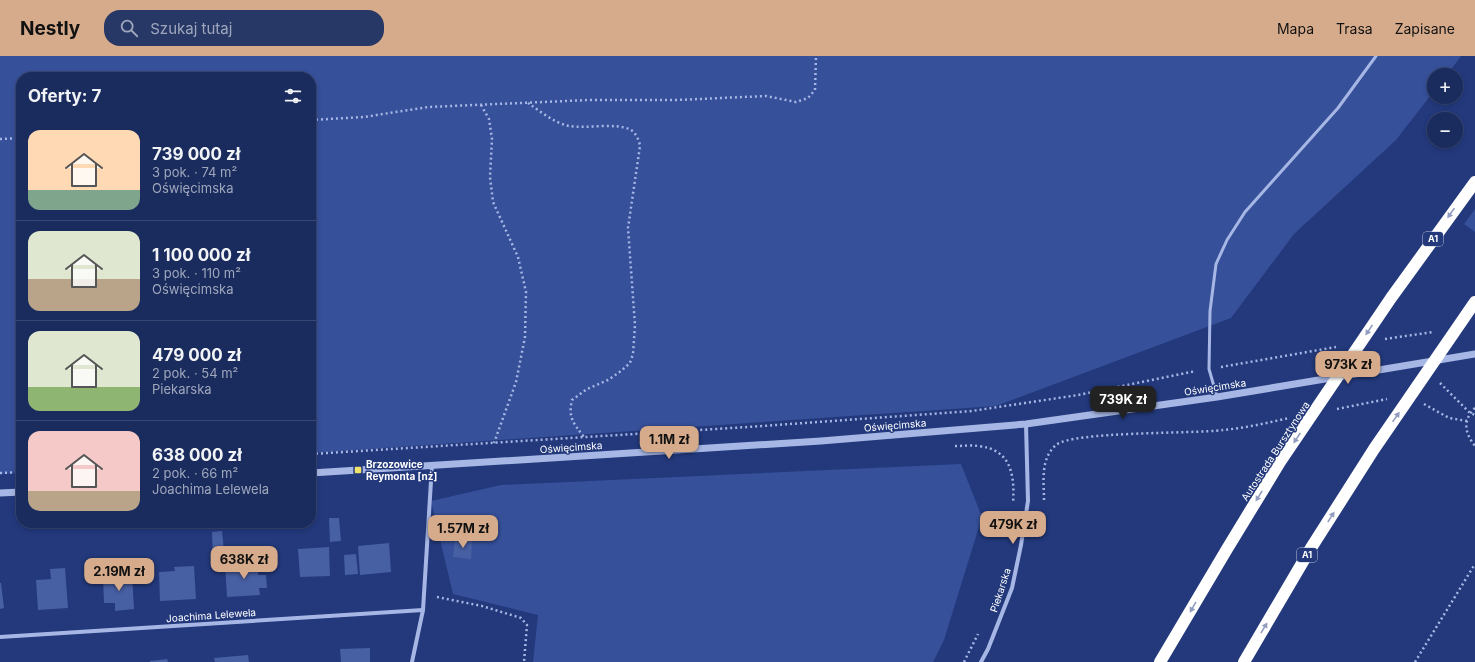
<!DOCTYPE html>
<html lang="pl">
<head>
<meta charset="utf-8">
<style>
  body { margin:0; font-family:Inter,sans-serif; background:#273766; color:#f1f3f6; height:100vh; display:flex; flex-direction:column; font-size:15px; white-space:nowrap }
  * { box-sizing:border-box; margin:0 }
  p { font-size:13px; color:#9fa7bc }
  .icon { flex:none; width:22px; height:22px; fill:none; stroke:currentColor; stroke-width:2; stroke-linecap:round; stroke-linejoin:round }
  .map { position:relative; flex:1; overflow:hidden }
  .drawer { position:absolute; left:16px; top:16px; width:300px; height:456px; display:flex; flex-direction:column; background:#1a2b5d; border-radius:16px; box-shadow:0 2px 6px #0003,0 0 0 1px #384772 }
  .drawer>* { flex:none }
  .controls { position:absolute; left:1427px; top:12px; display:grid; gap:8px }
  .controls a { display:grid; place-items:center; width:36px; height:36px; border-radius:50%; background:#1a2b5d; box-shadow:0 2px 6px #0003,0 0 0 1px #384772; font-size:20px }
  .price { position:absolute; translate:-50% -34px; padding:0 9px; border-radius:8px; background:#d6ab8b; color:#111; font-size:13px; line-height:26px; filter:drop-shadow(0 1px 2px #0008) }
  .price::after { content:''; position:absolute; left:50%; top:24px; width:12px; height:9px; margin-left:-6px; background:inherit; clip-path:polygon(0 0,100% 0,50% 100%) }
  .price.current { background:#222; color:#fff }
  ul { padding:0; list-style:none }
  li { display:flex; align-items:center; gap:12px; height:100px; padding:0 12px }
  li+li { border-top:1px solid #384772 }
  li span { display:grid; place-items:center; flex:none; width:112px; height:80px; border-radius:12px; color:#555 }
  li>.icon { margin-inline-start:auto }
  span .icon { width:48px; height:48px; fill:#fffc; stroke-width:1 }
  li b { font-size:17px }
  h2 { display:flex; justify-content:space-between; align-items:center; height:48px; padding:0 12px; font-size:17px }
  header { display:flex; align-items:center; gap:24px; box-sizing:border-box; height:56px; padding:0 20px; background:#d6ab8b; color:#111 }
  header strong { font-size:19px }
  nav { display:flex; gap:22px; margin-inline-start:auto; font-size:14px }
  .search { width:280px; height:36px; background:#273766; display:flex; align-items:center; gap:10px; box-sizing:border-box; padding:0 14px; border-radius:16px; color:#9fa7bc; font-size:15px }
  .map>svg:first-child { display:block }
  .green { fill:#36509a }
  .building { fill:#475fa3 }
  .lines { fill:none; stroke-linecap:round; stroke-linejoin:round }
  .path { stroke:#a7b7e5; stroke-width:2.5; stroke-dasharray:2 3; stroke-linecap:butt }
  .service { stroke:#a7b7e5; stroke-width:3 }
  .minor { stroke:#a7b7e5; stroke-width:4 }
  .tertiary { stroke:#a7b7e5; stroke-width:7 }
  .motorway { stroke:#fff; stroke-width:12 }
  .oneway { fill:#919cbe }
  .poi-dot { fill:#f0e36a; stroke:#23397c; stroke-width:1.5 }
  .labels { text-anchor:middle; stroke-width:3; stroke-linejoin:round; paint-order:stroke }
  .shield { fill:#23397c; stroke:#bdc4d8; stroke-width:1 }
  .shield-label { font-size:9px; font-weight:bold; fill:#fff }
  .street-label { font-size:10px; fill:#fff; stroke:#23397c }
  .poi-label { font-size:10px; font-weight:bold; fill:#fff; stroke:#23397c; text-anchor:start }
</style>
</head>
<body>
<header>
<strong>Nestly</strong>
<div class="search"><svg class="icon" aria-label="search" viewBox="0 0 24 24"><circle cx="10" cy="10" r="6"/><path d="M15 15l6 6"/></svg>Szukaj tutaj</div>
<nav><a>Mapa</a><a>Trasa</a><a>Zapisane</a></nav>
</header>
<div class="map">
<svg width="1475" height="606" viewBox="0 0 1475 606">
  <rect width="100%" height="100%" fill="#23397c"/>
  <g class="green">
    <path d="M 0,0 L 1461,0 L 1447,19 L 1434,19 L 1434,35 L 1396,84 L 1294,178 L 1231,262 L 996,350 L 311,397 L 311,21 L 21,21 L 21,417 L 0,418 Z"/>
    <path d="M 1475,153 L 1475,176 L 1464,168 Z"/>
    <path d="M 961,408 L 982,461 L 944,584 L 933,606 L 533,606 L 538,559 L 453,538 L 431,445 L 501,429 Z"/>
  </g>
  <g class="building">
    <path d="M 329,462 L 339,462 L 341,485 L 330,486 Z"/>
    <path d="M 222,475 L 225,505 L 213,505 L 212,476 Z"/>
    <path d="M 455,482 L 472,484 L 471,503 L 453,501 Z"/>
    <path d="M 389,487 L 391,516 L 360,519 L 358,490 Z"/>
    <path d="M 329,491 L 330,520 L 300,521 L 298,493 Z"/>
    <path d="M 356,498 L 358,518 L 345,519 L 344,499 Z"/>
    <path d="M 258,507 L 258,519 L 266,519 L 267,532 L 259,532 L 260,539 L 227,541 L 225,509 Z"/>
    <path d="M 194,510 L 196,543 L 160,545 L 159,516 L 175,515 L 174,511 Z"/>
    <path d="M 65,512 L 68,552 L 38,554 L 36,524 L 51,523 L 50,513 Z"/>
    <path d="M 132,519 L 134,553 L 115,555 L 115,547 L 104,547 L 103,521 Z"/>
    <path d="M 0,527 L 1,527 L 4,552 L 0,553 Z"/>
    <path d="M 370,592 L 370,606 L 341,606 L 340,593 Z"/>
    <path d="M 248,599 L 249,606 L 215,606 L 214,602 Z"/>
    <path d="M 167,603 L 168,606 L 150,606 L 150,605 Z"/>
  </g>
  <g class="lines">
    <g class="path">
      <path d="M 528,47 C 540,55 554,67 569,70 C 587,73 616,66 631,74 C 636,77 639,84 640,90 L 628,172 L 635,269 L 633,298 L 630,307 L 621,315 L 608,324 L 587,333 L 572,344 C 568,361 573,367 584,381"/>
      <path d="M 481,49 L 489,63 L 492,83 L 490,121 L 493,146 L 518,201 L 526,236 L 525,281 L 516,326 L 494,387"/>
      <path d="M 311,64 L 364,61 L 428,51 L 589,44 L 677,44 L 766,40 L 796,46 L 808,42 L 815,34 L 816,0"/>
      <path d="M 0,83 L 21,82"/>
      <path d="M 1385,283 L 1433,276"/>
      <path d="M 1221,311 L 1336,291"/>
      <path d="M 1440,327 L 1470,357 L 1475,359"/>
      <path d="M 1424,348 L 1449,362 L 1467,365"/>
      <path d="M 1475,352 C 1462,365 1465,377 1475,390"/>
      <path d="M 1337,353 L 1387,343"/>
      <path d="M 955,390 C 963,390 971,389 978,390 C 1011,393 1015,419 1013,447"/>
      <path d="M 311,398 L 748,371 L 972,355 L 1078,339 L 1196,315"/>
      <path d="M 0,417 L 21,416"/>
      <path d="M 1044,444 C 1044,425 1040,403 1056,389 C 1073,375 1193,378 1223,374 C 1245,372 1267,367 1289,362"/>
      <path d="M 437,541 L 482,550 L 521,562 L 527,569 L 524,606"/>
      <path d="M 964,606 L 978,578"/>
      <path d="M 1415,606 L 1475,508"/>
    </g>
    <path class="service" d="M 1217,341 L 1209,313 L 1210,255 L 1216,208 L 1227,184 L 1245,156 L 1338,52 L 1376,0"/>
    <g class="minor">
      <path d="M 0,581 L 423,554"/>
      <path d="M 412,606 L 423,554 L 432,409"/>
      <path d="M 981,606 L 988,593 L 1012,532 L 1021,489 L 1028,445 L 1026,368"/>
    </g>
    <g class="tertiary">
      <path d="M 311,417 L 821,385 L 1026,368 L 1217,341 L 1475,298"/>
      <path d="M 0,437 L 21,436"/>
    </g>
    <g class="motorway">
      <path d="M 1160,606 L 1227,493 L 1280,406 L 1391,242 L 1475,126"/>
      <path d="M 1244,606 L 1311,492 L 1374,393 L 1475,246"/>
    </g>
  </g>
  <defs><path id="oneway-solid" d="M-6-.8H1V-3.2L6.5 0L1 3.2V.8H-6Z"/></defs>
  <g class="oneway">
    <use href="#oneway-solid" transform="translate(1451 157) rotate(125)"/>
    <use href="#oneway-solid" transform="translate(1369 274) rotate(124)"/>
    <use href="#oneway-solid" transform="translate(1396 361) rotate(-55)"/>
    <use href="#oneway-solid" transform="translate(1297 382) rotate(124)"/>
    <use href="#oneway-solid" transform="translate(1259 440) rotate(122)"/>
    <use href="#oneway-solid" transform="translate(1331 461) rotate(-58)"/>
    <use href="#oneway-solid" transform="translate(1193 551) rotate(120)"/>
    <use href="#oneway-solid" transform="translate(1264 572) rotate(-59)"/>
  </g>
  <rect class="poi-dot" x="354" y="410" width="8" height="8" rx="2"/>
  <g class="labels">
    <g class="shield">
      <rect x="1423" y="176" width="20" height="14" rx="3"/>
      <rect x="1297" y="492" width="20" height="14" rx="3"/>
    </g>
    <g class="shield-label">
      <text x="1433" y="186">A1</text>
      <text x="1307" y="502">A1</text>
    </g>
    <g class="street-label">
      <text transform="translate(1215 331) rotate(-9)" y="4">Oświęcimska</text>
      <text transform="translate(895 369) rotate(-5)" y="4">Oświęcimska</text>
      <text transform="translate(571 391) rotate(-4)" y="4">Oświęcimska</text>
      <text transform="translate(1275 395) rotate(-57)" y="4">Autostrada Bursztynowa</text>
      <text transform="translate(1000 534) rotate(-72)" y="4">Piekarska</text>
      <text transform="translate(211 559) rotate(-4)" y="4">Joachima Lelewela</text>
    </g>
    <g class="poi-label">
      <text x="366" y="412">Brzozowice<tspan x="366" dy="12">Reymonta [nż]</tspan></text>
    </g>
  </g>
</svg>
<div class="controls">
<a>+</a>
<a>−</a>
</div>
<b class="price" style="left:1348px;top:329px">973K zł</b>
<b class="price current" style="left:1123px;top:364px">739K zł</b>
<b class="price" style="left:669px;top:404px">1.1M zł</b>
<b class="price" style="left:1013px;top:489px">479K zł</b>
<b class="price" style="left:463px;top:493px">1.57M zł</b>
<b class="price" style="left:244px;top:524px">638K zł</b>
<b class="price" style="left:119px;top:536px">2.19M zł</b>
<section class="drawer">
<h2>Oferty: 7<svg class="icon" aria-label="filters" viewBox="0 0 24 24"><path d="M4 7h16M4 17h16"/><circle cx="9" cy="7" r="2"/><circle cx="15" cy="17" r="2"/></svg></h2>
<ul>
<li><span style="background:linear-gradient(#ffd9b3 75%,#7fa58c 0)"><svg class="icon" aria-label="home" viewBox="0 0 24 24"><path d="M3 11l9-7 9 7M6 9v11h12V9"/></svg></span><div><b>739 000 zł</b><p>3 pok. · 74 m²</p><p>Oświęcimska</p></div></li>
<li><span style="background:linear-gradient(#dfe7d0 60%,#b9a48a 0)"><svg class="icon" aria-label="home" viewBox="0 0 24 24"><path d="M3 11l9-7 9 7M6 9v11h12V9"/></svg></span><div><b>1 100 000 zł</b><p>3 pok. · 110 m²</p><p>Oświęcimska</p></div></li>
<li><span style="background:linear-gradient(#dfe7d0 70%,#8fb573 0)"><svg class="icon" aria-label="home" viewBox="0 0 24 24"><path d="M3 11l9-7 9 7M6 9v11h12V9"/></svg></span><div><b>479 000 zł</b><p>2 pok. · 54 m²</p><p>Piekarska</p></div></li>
<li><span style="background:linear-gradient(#f6c9c9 75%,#b9a48a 0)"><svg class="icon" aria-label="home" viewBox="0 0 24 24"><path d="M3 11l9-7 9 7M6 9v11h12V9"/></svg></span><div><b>638 000 zł</b><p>2 pok. · 66 m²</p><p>Joachima Lelewela</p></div></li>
</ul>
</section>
</div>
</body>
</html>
